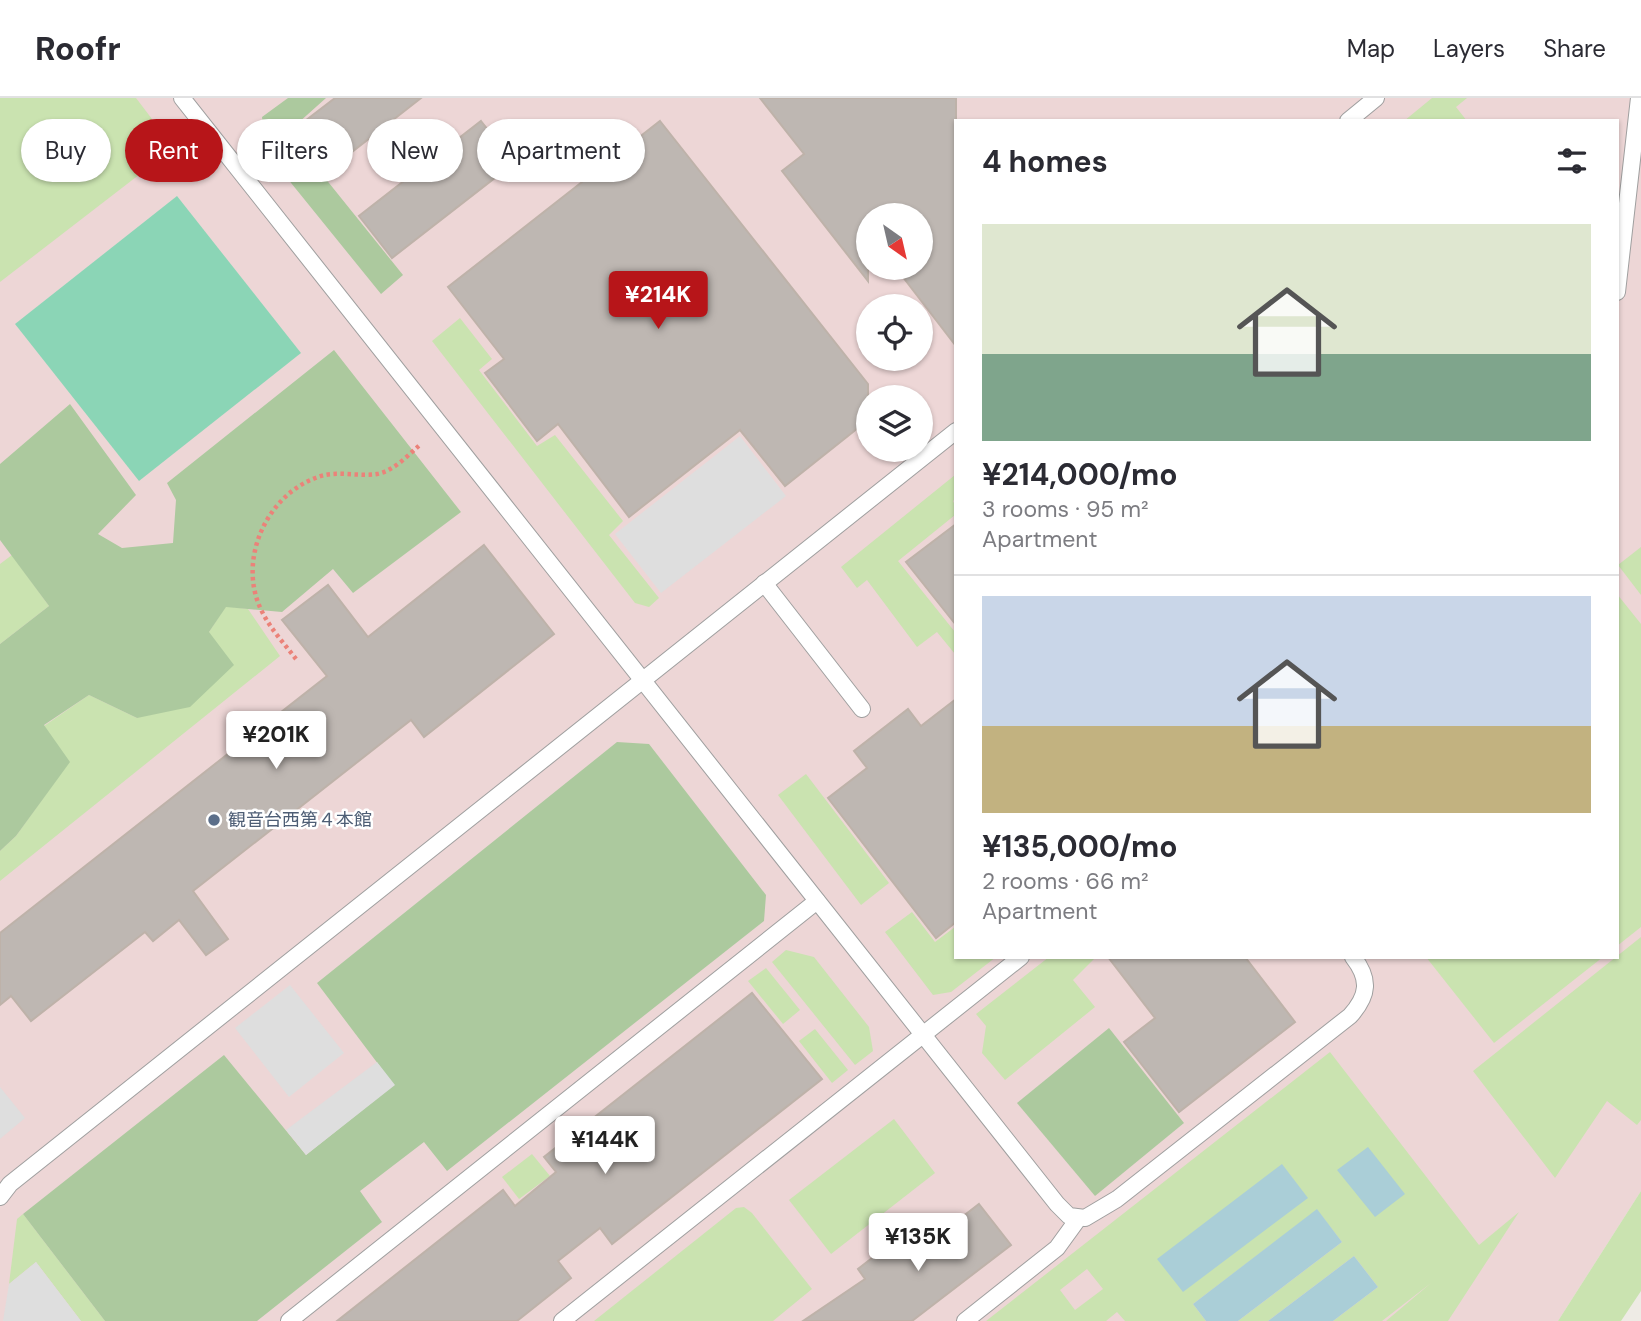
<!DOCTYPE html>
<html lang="en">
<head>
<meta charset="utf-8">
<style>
  body { margin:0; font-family:"DM Sans","Noto Sans JP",sans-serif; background:#f2f2f3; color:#2b2b33; height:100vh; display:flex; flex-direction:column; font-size:26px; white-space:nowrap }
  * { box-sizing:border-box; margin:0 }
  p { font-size:23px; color:#7c7c81 }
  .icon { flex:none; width:38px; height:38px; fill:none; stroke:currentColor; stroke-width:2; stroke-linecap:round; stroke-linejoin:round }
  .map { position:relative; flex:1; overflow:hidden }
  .details { position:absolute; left:954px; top:21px; width:665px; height:840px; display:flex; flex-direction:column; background:#fff; border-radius:0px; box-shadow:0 2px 5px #0004 }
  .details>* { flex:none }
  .banner { position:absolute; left:21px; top:21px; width:665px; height:63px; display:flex; gap:14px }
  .needle { width:46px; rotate:146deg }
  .buttons { position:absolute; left:856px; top:105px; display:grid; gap:14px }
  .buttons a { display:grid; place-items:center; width:77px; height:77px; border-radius:50%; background:#fff; box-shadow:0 2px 5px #0004; font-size:35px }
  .price { position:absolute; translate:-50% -60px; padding:0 16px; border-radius:7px; background:#fff; color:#222; font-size:23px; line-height:46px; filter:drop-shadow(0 2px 4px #0008) }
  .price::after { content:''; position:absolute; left:50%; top:42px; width:21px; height:16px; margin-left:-10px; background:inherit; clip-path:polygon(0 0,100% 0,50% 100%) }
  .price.selected { background:#b71519; color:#fff }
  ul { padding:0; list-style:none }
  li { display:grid; align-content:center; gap:14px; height:371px; padding:0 28px }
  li+li { border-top:2px solid #e1e1e2 }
  li span { display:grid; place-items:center; height:217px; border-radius:0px; color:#555 }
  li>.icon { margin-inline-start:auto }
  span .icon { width:126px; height:126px; fill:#fffc; stroke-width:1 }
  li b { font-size:30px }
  h2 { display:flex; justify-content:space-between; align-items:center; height:84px; padding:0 28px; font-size:30px }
  .pill { padding:0 24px; border-radius:32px; background:#fff; box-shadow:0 2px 5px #0004; font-size:24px; line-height:63px }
  .pill.selected { background:#b71519; color:#fff }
  header { display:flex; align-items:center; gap:42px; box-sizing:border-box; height:98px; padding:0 35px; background:#fff; border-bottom:2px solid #e1e1e2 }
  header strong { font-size:33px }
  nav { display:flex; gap:38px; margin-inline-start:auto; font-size:24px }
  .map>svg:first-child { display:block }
  .commercial { fill:#edd6d6; fill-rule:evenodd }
  .grass { fill:#cae3b0; fill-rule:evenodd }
  .forest { fill:#acc99e }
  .pitch { fill:#8bd5b6 }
  .parking { fill:#dedede }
  .water { fill:#aaced7 }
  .building { fill:#beb7b2; stroke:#beb2a9; stroke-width:2 }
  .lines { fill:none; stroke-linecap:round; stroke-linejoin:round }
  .lane-casing { stroke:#9f9f9f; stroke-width:18 }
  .path { stroke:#eb8279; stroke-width:4.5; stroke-dasharray:3.5 3.5; stroke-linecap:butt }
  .lane { stroke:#fff; stroke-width:16 }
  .service-dot { fill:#5c6f8a; stroke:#fff; stroke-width:2.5 }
  .labels { text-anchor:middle; stroke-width:5; stroke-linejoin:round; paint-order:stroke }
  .service-label { font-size:18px; fill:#4e5e75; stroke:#fff; text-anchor:start }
</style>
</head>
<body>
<header>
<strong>Roofr</strong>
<nav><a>Map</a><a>Layers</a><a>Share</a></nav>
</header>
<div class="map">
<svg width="1641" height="1223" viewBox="0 0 1641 1223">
  <rect width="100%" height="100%" fill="#eeebe5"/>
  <path class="commercial" d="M 0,0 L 1641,0 L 1641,1093 L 1558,1223 L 0,1223 ZM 956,23 L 1617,23 L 1617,859 L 956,859 ZM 868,117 L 920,117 L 920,170 L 868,170 ZM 868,208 L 920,208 L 920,261 L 868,261 ZM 868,299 L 920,299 L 920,352 L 868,352 Z"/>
  <g class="grass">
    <path d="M 0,0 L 136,0 L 152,21 L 153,66 L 0,184 Z"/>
    <path d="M 1432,0 L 1467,0 L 1456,9 L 1467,23 L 1404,23 Z"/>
    <path d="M 460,220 L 492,261 L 479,272 L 537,348 L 555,337 L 623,423 L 609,437 L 659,500 L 649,509 L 635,505 L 432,243 Z"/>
    <path d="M 955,377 L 955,401 L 953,403 L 955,407 L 955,417 L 898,463 L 955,534 L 955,556 L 937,534 L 917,549 L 867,482 L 857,490 L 841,469 Z"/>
    <path d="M 1641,449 L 1641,497 L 1618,467 Z"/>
    <path d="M 12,457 L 49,508 L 0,546 L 0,466 Z"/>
    <path d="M 1617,496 L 1641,526 L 1641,829 L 1617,848 Z"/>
    <path d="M 226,508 L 248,511 L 280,558 L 0,783 L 0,753 L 16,738 L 69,664 L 44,628 L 89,597 L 137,620 L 209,534 Z"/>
    <path d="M 806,676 L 889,785 L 861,807 L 778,697 Z"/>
    <path d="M 912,814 L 935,844 L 955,829 L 956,859 L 996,859 L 951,894 L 933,897 L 885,834 Z"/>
    <path d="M 1641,839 L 1641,1022 L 1637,1027 L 1607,1003 L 1555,1080 L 1473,973 Z"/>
    <path d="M 786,852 L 814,859 L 869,929 L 873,953 L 855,967 L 772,864 Z"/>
    <path d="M 1049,859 L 1096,859 L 1073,882 L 1095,909 L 1005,982 L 982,955 L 986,928 L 976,916 Z"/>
    <path d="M 1426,859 L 1603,859 L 1494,945 Z"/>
    <path d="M 766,870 L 800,912 L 783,926 L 748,883 Z"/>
    <path d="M 815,931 L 848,972 L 832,985 L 799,943 Z"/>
    <path d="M 1330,954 L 1479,1147 L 1519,1114 L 1448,1223 L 1386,1223 L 1431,1185 L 1382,1223 L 1333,1223 L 1378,1189 L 1354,1158 L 1268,1223 L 1238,1223 L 1342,1144 L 1317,1112 L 1193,1206 L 1206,1223 L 1125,1223 L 1117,1214 L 1106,1223 L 986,1223 ZM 1087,1171 L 1103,1191 L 1075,1212 L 1060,1192 Z"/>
    <path d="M 894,1021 L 935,1075 L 831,1156 L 789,1102 Z"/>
    <path d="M 532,1056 L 550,1078 L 519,1101 L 502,1079 Z"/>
    <path d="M 1641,1093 L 1641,1193 L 1621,1223 L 1558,1223 Z"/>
    <path d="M 744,1109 L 752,1115 L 812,1191 L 773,1223 L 594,1223 L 736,1110 Z"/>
    <path d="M 23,1116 L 105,1223 L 81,1223 L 36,1164 L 9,1186 L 17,1121 Z"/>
  </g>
  <g class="forest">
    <path d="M 288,0 L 326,0 L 288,34 L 403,177 L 381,196 L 266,54 L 262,19 Z"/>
    <path d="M 334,252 L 461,414 L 353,495 L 333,471 L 282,514 L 226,509 L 209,534 L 234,567 L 190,609 L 137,620 L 89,597 L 44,627 L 70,664 L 16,738 L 0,753 L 0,546 L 49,508 L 0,442 L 0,366 L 70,306 L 136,397 L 98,436 L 122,450 L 173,445 L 176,402 L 167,385 Z"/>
    <path d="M 617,644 L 649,646 L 766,797 L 764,823 L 447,1073 L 424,1044 L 360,1093 L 382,1124 L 257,1223 L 105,1223 L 23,1116 L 224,957 L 306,1057 L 394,987 L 317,885 Z"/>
    <path d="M 1109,930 L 1184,1025 L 1095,1098 L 1017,1005 Z"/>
  </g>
  <path class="pitch" d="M 177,98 L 301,255 L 139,383 L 15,226 Z"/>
  <g class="parking">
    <path d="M 740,338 L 786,398 L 661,495 L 615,436 Z"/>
    <path d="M 290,887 L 344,955 L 289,999 L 235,930 Z"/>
    <path d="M 377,964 L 395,987 L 306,1057 L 286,1032 Z"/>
    <path d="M 0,989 L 25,1020 L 0,1041 Z"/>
    <path d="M 36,1164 L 81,1223 L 3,1223 L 9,1186 Z"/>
  </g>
  <g class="water">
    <path d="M 1368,1049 L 1405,1096 L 1375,1119 L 1337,1072 Z"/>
    <path d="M 1282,1066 L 1308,1100 L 1183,1194 L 1157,1161 Z"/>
    <path d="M 1317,1111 L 1342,1144 L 1238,1223 L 1206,1223 L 1193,1206 Z"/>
    <path d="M 1354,1158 L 1378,1189 L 1333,1223 L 1268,1223 Z"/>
  </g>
  <g class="building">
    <path d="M 335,0 L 421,0 L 325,75 L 292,33 Z"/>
    <path d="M 760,0 L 956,0 L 956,248 L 896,170 L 920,170 L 920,117 L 868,117 L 868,183 L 782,73 L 804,56 Z"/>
    <path d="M 481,23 L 514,65 L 392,160 L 359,118 Z"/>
    <path d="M 660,23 L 868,286 L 868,322 L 785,388 L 740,332 L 629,419 L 558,326 L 537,343 L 485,275 L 504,261 L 448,189 Z"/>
    <path d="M 956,426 L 956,527 L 906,464 Z"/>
    <path d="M 484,447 L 554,536 L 424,639 L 411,622 L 193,793 L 228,841 L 206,857 L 179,822 L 153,843 L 145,834 L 31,923 L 11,898 L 0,907 L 0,835 L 327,578 L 282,522 L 328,487 L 368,539 Z"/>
    <path d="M 956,601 L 956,824 L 936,840 L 828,700 L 867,670 L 854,653 L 908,611 L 921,628 Z"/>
    <path d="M 1108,859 L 1245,859 L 1295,924 L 1179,1014 L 1124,944 L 1155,920 Z"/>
    <path d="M 752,895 L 822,981 L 612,1146 L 600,1130 L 558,1163 L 571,1180 L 517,1223 L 337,1223 L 503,1092 L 515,1108 L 556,1074 L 544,1059 Z"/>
    <path d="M 979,1106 L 1011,1147 L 912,1223 L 803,1223 L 865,1181 L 858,1171 L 903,1136 L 917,1154 Z"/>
  </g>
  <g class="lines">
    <g class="lane-casing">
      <g id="lane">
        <path d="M 182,0 L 1057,1106 L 1069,1118 L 1085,1120 L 1117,1101 L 1350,918 C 1369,897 1370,881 1353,859"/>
        <path d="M 1348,23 L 1376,0"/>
        <path d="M 1617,194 L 1639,0"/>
        <path d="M 764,485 L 862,611"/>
        <path d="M 0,1099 L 10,1086 L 956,333"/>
        <path d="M 289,1223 L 817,803"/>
        <path d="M 562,1223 L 1021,859"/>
        <path d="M 965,1223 L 1057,1150 L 1078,1121"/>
      </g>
    </g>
    <path class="path" d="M 296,561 C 283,544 267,527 259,507 C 239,458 268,396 318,379 C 336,372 358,379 377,376 C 394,373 408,357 421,346"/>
    <use href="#lane" class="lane"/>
  </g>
  <circle class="service-dot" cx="214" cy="722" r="7"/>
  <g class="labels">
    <g class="service-label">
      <text x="228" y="728">観音台西第４本館</text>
    </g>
  </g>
</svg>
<div class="buttons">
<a><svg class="needle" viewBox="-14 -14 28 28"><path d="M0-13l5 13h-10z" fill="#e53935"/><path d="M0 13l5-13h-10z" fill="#7c7c81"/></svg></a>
<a><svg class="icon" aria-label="locate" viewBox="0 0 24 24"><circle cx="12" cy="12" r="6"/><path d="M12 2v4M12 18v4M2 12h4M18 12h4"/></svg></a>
<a><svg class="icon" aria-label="layers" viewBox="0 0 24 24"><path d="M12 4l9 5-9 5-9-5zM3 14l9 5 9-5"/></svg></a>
</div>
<b class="price selected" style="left:658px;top:233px">¥214K</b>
<b class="price" style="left:276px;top:673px">¥201K</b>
<b class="price" style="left:605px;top:1078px">¥144K</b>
<b class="price" style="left:918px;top:1175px">¥135K</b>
<div class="banner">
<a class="pill">Buy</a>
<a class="pill selected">Rent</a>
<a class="pill">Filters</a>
<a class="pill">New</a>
<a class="pill">Apartment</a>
</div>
<section class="details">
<h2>4 homes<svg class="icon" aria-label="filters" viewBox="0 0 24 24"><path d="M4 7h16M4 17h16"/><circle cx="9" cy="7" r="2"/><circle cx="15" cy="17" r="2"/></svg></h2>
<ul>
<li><span style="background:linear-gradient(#dfe7d0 60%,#7fa58c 0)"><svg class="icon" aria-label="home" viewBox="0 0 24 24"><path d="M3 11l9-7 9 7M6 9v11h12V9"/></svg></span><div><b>¥214,000/mo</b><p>3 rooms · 95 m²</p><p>Apartment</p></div></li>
<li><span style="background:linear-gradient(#c9d6e8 60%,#c2b280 0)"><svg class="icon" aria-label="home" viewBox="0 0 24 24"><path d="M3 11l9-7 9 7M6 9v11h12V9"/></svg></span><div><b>¥135,000/mo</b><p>2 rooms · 66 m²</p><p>Apartment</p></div></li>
</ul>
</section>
</div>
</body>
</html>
